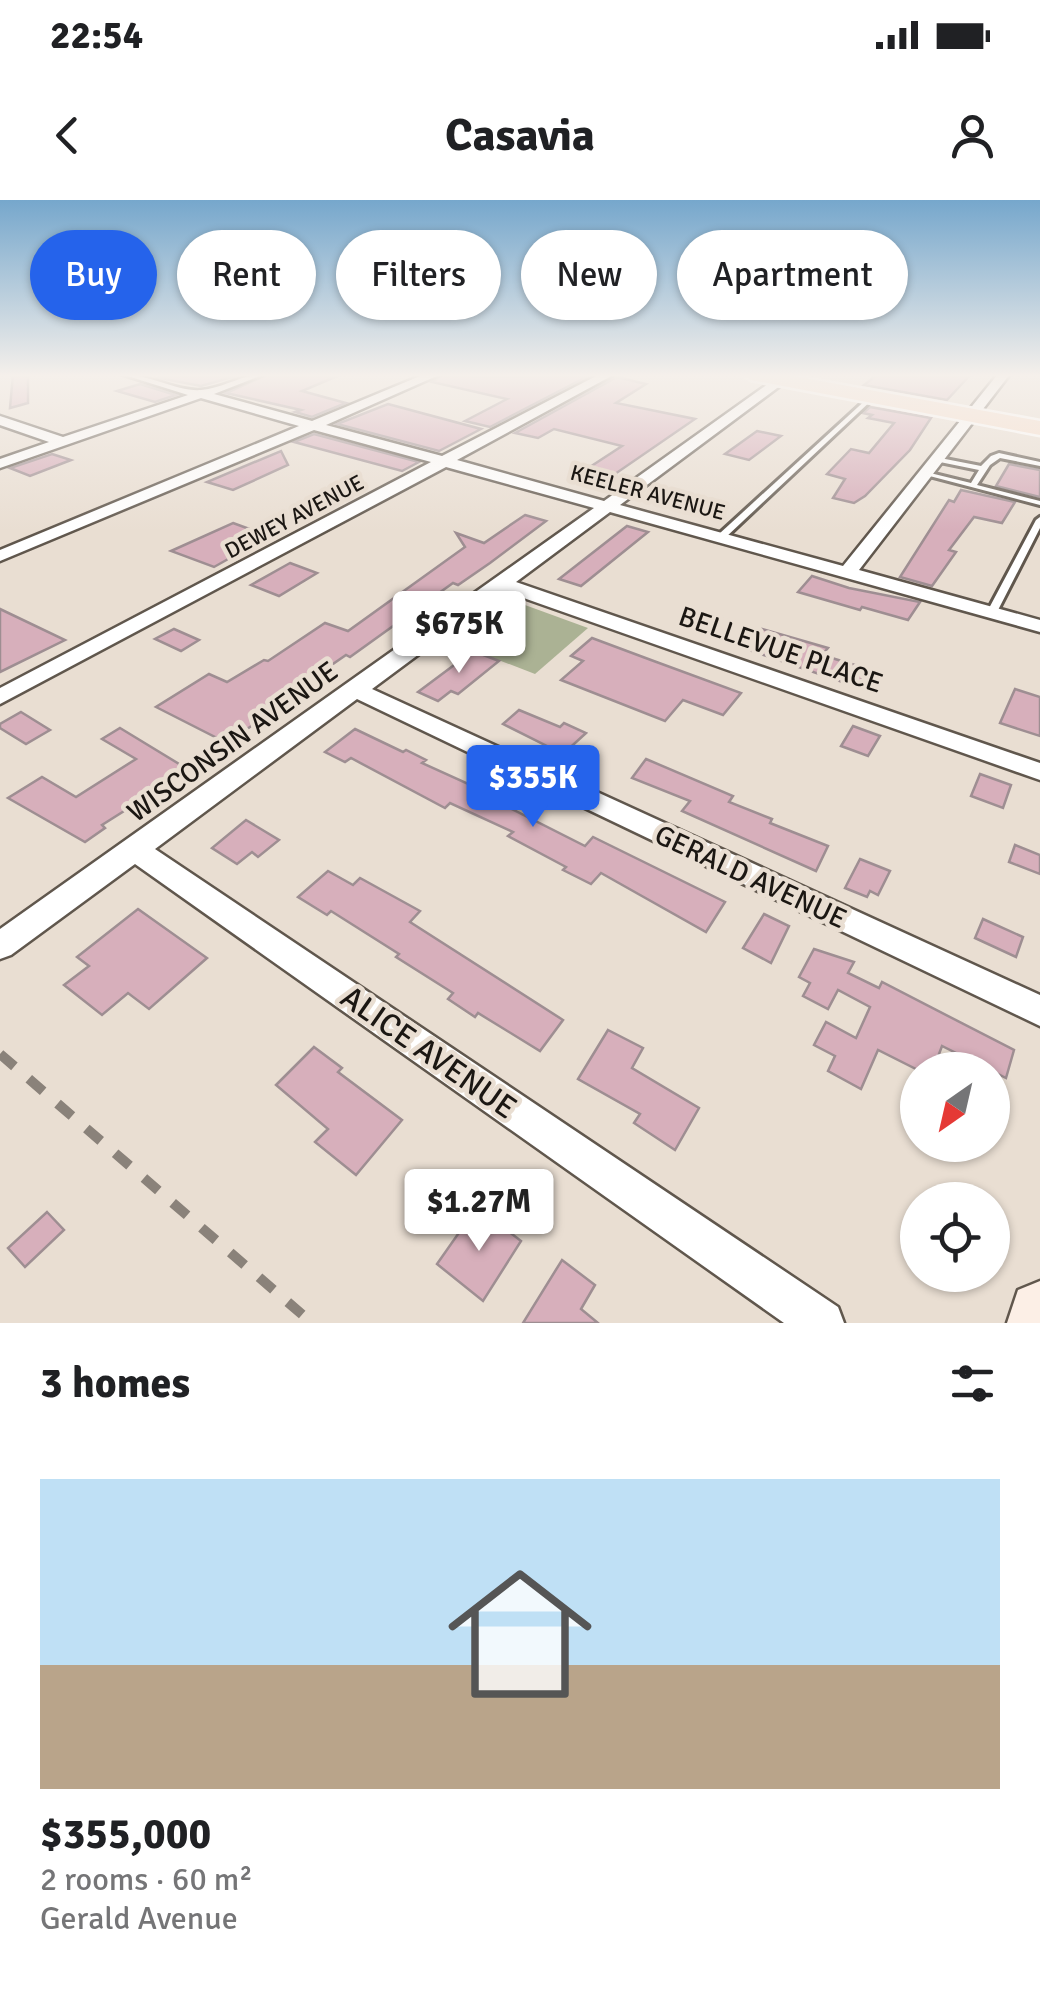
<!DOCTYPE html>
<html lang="en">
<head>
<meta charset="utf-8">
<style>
  body { margin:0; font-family:Signika,sans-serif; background:#f6f6f6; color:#202124; height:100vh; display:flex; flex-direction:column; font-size:38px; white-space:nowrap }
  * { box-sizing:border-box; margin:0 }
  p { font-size:32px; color:#757577 }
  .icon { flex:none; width:55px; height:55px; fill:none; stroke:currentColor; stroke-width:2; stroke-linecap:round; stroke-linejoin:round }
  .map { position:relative; height:1123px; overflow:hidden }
  .panel { display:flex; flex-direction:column; background:#fff; flex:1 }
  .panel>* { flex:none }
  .guide { position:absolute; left:30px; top:30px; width:980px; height:90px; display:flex; gap:20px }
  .needle { width:65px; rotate:214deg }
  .fabs { position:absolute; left:900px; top:852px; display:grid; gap:20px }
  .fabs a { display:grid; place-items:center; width:110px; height:110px; border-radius:50%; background:#fff; box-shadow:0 2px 8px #0004; font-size:50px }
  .price { position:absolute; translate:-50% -85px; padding:0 22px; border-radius:10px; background:#fff; color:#222; font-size:32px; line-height:65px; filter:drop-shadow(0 2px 5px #0008) }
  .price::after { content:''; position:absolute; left:50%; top:60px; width:30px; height:22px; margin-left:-15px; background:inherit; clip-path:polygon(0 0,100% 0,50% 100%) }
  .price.current { background:#2563eb; color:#fff }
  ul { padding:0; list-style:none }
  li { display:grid; align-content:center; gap:20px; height:530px; padding:0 40px }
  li+li { border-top:2px solid #e0e0e0 }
  li span { display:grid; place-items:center; height:310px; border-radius:0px; color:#555 }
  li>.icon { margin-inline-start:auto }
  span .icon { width:180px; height:180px; fill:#fffc; stroke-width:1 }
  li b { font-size:42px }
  h2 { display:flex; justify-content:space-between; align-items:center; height:120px; padding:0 40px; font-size:42px }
  .pill { padding:0 35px; border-radius:45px; background:#fff; box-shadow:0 2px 8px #0004; font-size:35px; line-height:90px }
  .pill.current { background:#2563eb; color:#fff }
  .status { display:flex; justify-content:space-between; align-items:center; height:70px; padding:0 50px; background:#fff; direction:ltr }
  .status svg { height:28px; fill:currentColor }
  header { display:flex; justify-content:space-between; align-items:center; height:130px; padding:0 40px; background:#fff; font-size:45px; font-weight:800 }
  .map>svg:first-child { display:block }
  .green { fill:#abb294 }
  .building { fill:#d7afbb; stroke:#9e8e92; stroke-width:2.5 }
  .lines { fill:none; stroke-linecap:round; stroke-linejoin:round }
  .lane-casing { stroke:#60574d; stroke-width:6 }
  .street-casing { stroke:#60574d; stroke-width:5 }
  .secondary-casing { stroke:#60574d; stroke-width:5 }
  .primary-casing { stroke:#fff; stroke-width:5 }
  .lane { fill:#fff; fill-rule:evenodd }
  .street { fill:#fff; fill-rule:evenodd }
  .secondary { fill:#fcefe6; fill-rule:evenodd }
  .primary { fill:#f9dfcd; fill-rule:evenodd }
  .rail { stroke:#8a827a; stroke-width:10; stroke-dasharray:19 19; stroke-linecap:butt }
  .labels { text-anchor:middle; stroke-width:9; stroke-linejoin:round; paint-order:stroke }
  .far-street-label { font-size:22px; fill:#1b1713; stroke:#e9ded2 }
  .street-label { font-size:28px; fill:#1b1713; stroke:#e9ded2 }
  .near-street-label { font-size:32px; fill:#1b1713; stroke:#e9ded2 }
</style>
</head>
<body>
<div class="status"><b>22:54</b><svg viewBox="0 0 49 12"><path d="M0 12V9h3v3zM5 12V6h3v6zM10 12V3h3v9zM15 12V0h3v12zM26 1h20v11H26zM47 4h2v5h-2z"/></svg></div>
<header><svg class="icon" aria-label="back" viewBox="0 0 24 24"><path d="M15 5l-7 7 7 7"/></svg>Casavia<svg class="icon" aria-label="person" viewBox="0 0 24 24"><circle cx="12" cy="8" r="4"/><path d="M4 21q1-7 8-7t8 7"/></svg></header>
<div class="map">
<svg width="1040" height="1123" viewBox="0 0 1040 1123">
  <rect width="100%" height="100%" fill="#e9ded2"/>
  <path class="green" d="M 514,401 L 588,428 L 535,474 L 457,444 Z"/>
  <g class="building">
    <path d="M 13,174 L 28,174 L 28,203 L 10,208 Z"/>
    <path d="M 171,174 L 243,174 L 201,186 L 159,178 Z"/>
    <path d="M 269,174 L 342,174 L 302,191 L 346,203 L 312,217 L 295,212 L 301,210 L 226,193 Z"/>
    <path d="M 444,174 L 487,177 L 592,174 L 490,227 L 465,221 L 507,199 L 432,182 Z"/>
    <path d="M 878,174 L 971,174 L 947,200 L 864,185 Z"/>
    <path d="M 617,177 L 646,184 L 616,203 L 695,219 L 599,285 L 573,278 L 622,246 L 554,229 L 538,238 L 515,233 Z"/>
    <path d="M 140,184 L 176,195 L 155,202 L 117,191 Z"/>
    <path d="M 388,204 L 481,229 L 439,251 L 337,224 Z"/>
    <path d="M 870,207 L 931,218 L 910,250 L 865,296 L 854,303 L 833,298 L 845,279 L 827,274 L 851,249 L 869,253 L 894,223 L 868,218 L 872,215 L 863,213 Z"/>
    <path d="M 757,231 L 781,236 L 749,260 L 725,254 Z"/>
    <path d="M 314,234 L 419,262 L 402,271 L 294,242 Z"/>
    <path d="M 281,251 L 288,265 L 233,290 L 207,282 Z"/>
    <path d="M 52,254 L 71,260 L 30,276 L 10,268 Z"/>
    <path d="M 1009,264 L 1040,270 L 1040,297 L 996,286 Z"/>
    <path d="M 961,290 L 1015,302 L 1002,323 L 974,317 L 949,350 L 956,352 L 932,386 L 900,377 L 949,300 L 954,302 Z"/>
    <path d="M 525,315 L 546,321 L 490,363 L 458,385 L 453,383 L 350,457 L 346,455 L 265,511 L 270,513 L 227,543 L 156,507 L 209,474 L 227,482 L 264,460 L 268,461 L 325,423 L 348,431 L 465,347 L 456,333 L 484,343 Z"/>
    <path d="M 233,323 L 269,336 L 214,367 L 171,351 Z"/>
    <path d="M 627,326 L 648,332 L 581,386 L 559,379 Z"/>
    <path d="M 290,363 L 317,373 L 279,396 L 251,385 Z"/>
    <path d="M 812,376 L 849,388 L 920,402 L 908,420 L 862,407 L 860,410 L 798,392 Z"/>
    <path d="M 0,409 L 65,440 L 0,472 Z"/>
    <path d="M 174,429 L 199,440 L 181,451 L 155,439 Z"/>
    <path d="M 762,429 L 828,448 L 822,455 L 868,469 L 857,487 L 746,449 Z"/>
    <path d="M 592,438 L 651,460 L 741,493 L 723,515 L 683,500 L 665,521 L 561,480 L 583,461 L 571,456 Z"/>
    <path d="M 473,451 L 499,461 L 458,494 L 451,491 L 438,501 L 418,492 Z"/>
    <path d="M 1015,489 L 1040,497 L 1040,536 L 1000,523 Z"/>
    <path d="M 519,510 L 560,527 L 564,523 L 586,533 L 563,554 L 503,524 Z"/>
    <path d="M 21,512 L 50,530 L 26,544 L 0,528 L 0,524 Z"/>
    <path d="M 853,526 L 880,536 L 868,556 L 841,546 Z"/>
    <path d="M 120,528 L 189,570 L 102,625 L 105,628 L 85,642 L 8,598 L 42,577 L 76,597 L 136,559 L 102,539 Z"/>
    <path d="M 355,529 L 403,552 L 406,550 L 426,560 L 422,563 L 488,593 L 492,589 L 517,600 L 510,608 L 585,646 L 593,637 L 725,702 L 706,732 L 601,673 L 591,684 L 563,670 L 566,667 L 508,636 L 513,632 L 450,603 L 445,608 L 351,558 L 345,562 L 325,552 Z"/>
    <path d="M 646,559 L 733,596 L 729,602 L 772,619 L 770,623 L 828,646 L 816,671 L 682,611 L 690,601 L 632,578 Z"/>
    <path d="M 980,574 L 1011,585 L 1003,608 L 971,596 Z"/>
    <path d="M 246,620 L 279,640 L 258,657 L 252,652 L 237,664 L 212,648 Z"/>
    <path d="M 1015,645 L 1040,655 L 1040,674 L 1009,662 Z"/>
    <path d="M 860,659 L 890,671 L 878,695 L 870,691 L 867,697 L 845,688 Z"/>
    <path d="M 328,671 L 353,685 L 360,678 L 420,711 L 410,722 L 563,820 L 540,851 L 478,813 L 475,817 L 448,799 L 453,793 L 396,757 L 399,754 L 331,711 L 327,715 L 298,697 Z"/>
    <path d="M 138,709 L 207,758 L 149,809 L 128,793 L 102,815 L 64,785 L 89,766 L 77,757 Z"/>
    <path d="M 764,714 L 789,726 L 771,763 L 743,748 Z"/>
    <path d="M 983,719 L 1023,737 L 1016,757 L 975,738 Z"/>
    <path d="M 814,749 L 854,762 L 848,773 L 879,788 L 882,782 L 1014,850 L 1006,878 L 942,846 L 933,870 L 918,870 L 878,850 L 861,889 L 828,871 L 835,856 L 814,845 L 826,822 L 856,838 L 870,807 L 838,790 L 828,809 L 803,796 L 810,783 L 799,777 Z"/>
    <path d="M 608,830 L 643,848 L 632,868 L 699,908 L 675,950 L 634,923 L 640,914 L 578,879 Z"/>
    <path d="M 314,847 L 342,868 L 338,872 L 402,920 L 356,975 L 315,942 L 328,929 L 276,885 Z"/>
    <path d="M 477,1007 L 521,1041 L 483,1101 L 437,1064 Z"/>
    <path d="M 47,1012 L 64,1030 L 25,1067 L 8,1048 Z"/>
    <path d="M 562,1060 L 595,1085 L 581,1109 L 598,1123 L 523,1123 Z"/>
  </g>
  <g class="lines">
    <g class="lane-casing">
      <g id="lane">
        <path d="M 870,196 L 875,197 L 725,338 L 719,338 L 719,334 Z"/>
        <path d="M 999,253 L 1040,262 L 1040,266 L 1000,258 L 990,265 L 977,285 L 1040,301 L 1040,305 L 922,274 L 926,272 L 971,283 L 979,270 L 935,261 L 935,257 L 981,266 L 991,256 Z"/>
        <path d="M 1040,317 L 1040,328 L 997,412 L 996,414 L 988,414 L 987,412 L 1036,320 Z"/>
      </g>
    </g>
    <g class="street-casing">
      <path id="street" d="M 121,174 C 148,174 179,192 201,190 C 224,188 242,174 265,174 L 214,194 L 312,221 L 425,174 L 441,174 L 326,225 L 442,256 L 600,174 L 615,174 L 457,260 L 604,301 L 782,174 L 796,174 L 620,305 L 843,366 L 998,174 L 1010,174 L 859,370 L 1040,420 L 1040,432 L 610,312 L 516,382 L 1040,563 L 1040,580 L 504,391 L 372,489 L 1040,795 L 1040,826 L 357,499 L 155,649 L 838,1107 L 844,1123 L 784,1123 L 135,664 L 11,755 L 0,759 L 0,729 L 594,308 L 446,267 L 0,504 L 0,488 L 431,262 L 314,230 L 0,361 L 0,350 L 299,226 L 201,198 L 0,268 L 0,259 L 49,242 L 0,225 L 0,216 L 63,237 L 188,195 Z"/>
    </g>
    <g class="secondary-casing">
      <path id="secondary" d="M 1040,1081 L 1040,1123 L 1007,1123 L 1018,1090 Z"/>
    </g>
    <g class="primary-casing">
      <path id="primary" d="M 742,174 L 782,174 L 1040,221 L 1040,235 L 751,180 Z"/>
    </g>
    <use href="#lane" class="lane"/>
    <use href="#street" class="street"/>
    <use href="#secondary" class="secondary"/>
    <use href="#primary" class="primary"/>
    <path class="rail" d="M 0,854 L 312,1123"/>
  </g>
  <linearGradient id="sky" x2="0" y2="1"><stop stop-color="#76a7cc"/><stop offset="0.53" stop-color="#f5f0eb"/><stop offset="1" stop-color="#f5f0eb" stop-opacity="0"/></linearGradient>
  <rect width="1040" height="331" fill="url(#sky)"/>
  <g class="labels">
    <g class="far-street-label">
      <text transform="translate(648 292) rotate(15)" y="8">KEELER AVENUE</text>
      <text transform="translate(294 316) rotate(-28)" y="8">DEWEY AVENUE</text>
    </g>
    <g class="street-label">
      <text transform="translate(781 449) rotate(19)" y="10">BELLEVUE PLACE</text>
      <text transform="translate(232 541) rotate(-36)" y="10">WISCONSIN AVENUE</text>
      <text transform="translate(751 676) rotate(25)" y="10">GERALD AVENUE</text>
    </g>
    <g class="near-street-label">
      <text transform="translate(429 852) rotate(35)" y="11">ALICE AVENUE</text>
    </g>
  </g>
</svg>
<div class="fabs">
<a><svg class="needle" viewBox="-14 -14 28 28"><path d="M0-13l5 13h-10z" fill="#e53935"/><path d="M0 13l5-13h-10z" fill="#757577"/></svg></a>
<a><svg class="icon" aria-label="locate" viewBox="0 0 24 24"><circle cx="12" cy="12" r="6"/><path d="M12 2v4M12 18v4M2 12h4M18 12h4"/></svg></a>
</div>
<b class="price" style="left:459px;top:476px">$675K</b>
<b class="price current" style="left:533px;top:630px">$355K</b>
<b class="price" style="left:479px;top:1054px">$1.27M</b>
<div class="guide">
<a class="pill current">Buy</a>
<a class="pill">Rent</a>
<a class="pill">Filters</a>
<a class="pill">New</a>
<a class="pill">Apartment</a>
</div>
</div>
<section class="panel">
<h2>3 homes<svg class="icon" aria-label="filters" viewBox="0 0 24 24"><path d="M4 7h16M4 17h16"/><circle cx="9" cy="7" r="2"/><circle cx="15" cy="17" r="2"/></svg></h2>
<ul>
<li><span style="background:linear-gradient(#bfe0f5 60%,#b9a48a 0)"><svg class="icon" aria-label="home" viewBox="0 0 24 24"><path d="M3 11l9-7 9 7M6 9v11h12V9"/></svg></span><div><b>$355,000</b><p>2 rooms · 60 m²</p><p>Gerald Avenue</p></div></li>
</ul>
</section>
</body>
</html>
